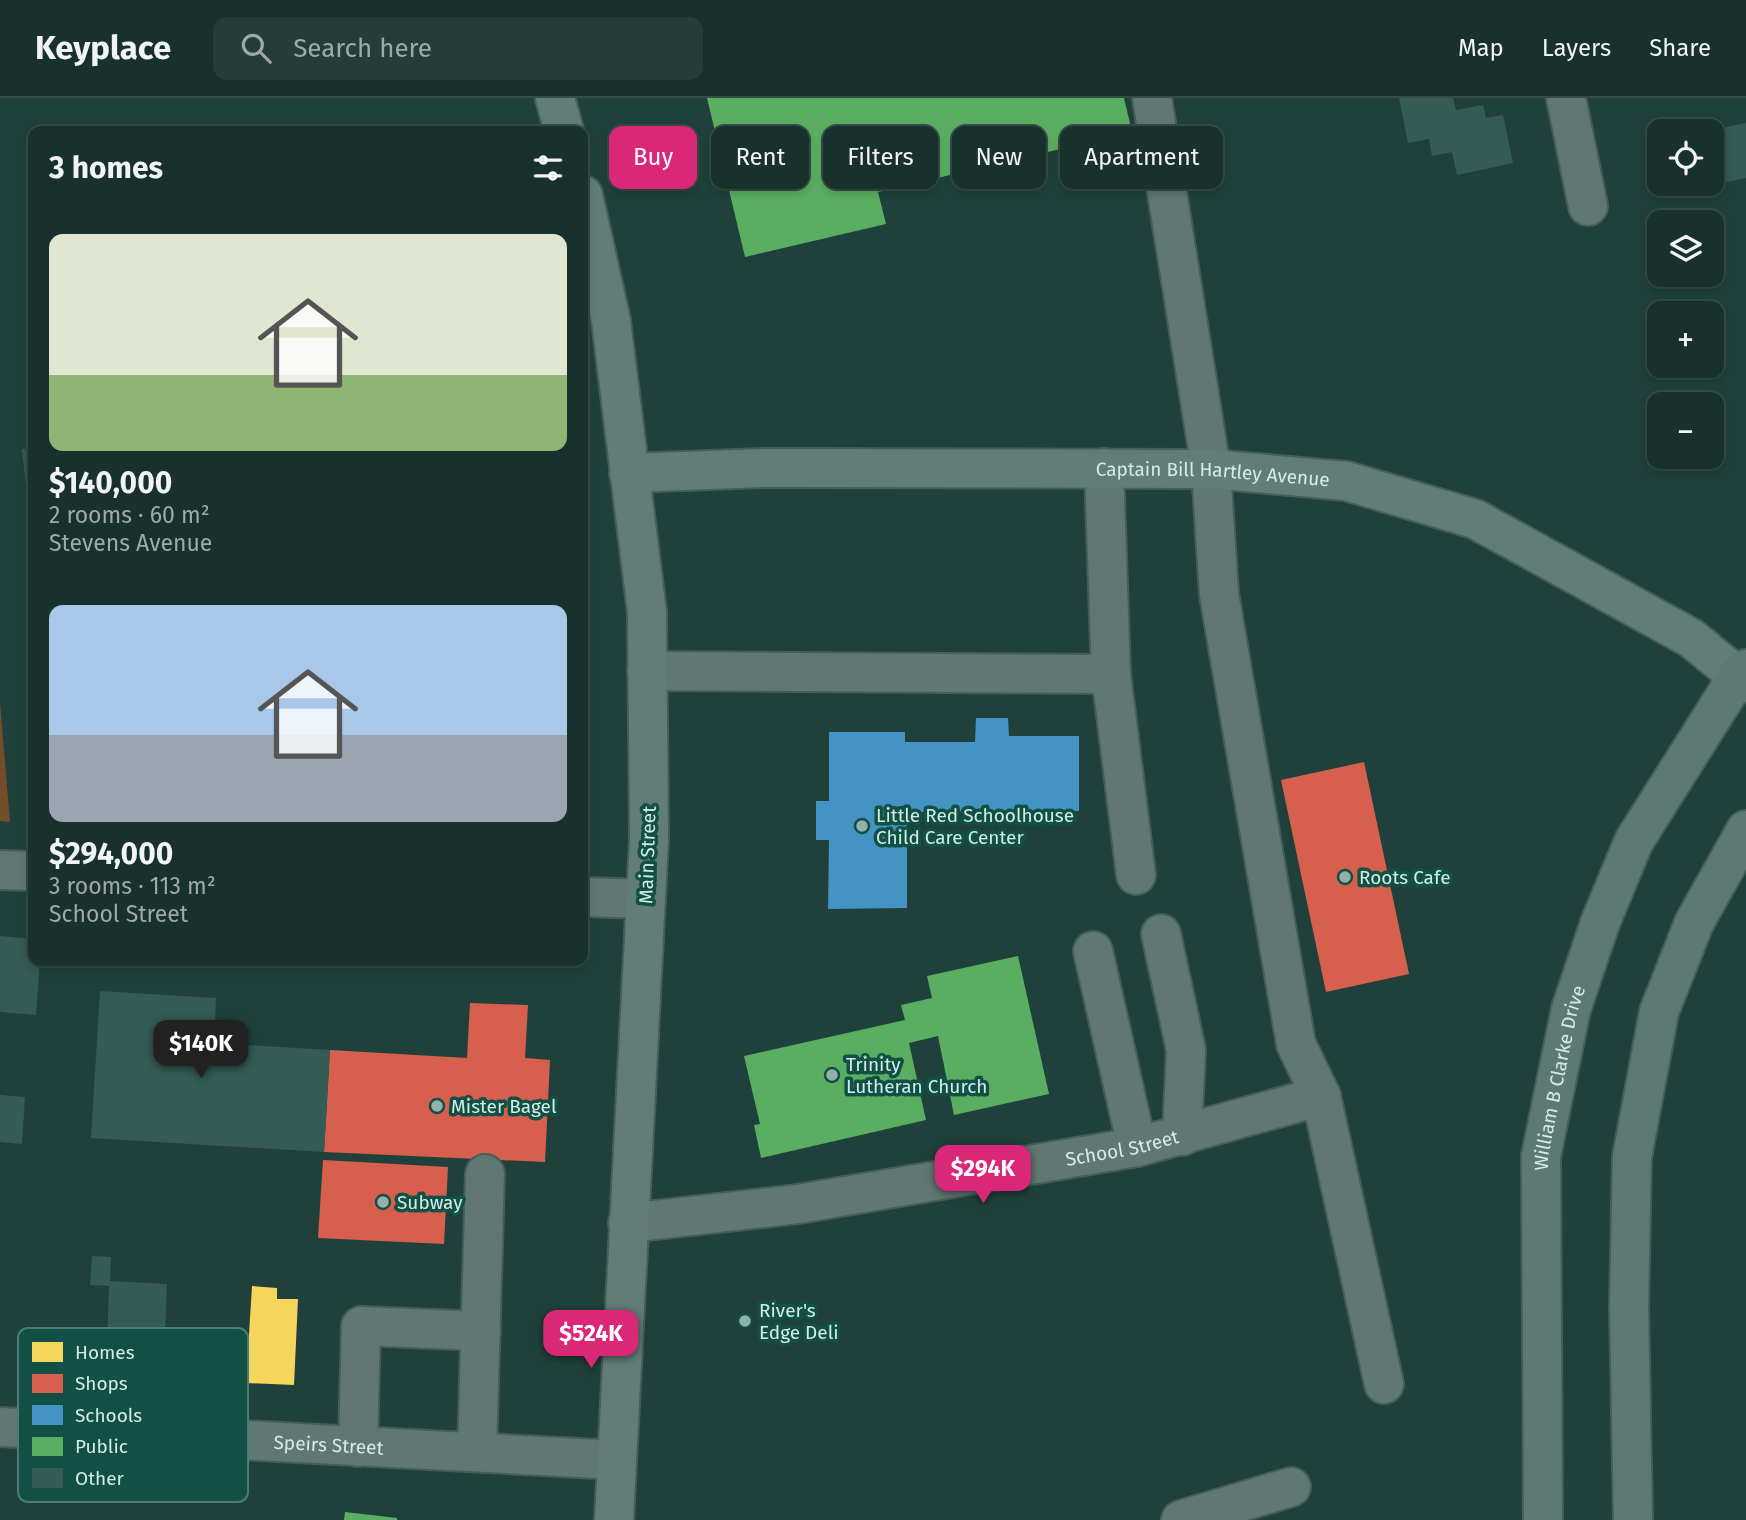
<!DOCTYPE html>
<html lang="en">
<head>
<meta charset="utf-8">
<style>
  body { margin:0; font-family:"Fira Sans",sans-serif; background:#253d38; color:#f1f3f6; height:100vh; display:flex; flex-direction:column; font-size:26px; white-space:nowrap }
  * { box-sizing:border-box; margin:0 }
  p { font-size:23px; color:#9fa9a9 }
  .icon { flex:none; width:38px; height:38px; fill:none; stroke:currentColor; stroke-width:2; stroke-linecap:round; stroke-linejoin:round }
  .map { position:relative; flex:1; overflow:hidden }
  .details { position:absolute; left:28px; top:28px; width:560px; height:840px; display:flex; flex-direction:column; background:#18312c; border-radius:14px; box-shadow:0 4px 10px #0003,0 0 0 2px #364c48 }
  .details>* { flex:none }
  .banner { position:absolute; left:609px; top:28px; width:665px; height:63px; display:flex; gap:14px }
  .buttons { position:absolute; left:1647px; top:21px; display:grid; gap:14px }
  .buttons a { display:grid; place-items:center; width:77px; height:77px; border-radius:14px; background:#18312c; box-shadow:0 4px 10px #0003,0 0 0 2px #364c48; font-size:35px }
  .price { position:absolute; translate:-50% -60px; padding:0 16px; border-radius:14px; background:#db2777; color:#fff; font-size:23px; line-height:46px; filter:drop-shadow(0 2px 4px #0008) }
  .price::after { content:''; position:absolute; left:50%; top:42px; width:21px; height:16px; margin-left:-10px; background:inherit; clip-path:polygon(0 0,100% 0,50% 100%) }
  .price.active { background:#222; color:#fff }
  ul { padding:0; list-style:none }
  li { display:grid; align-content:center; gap:14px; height:371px; padding:0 21px }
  li span { display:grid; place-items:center; height:217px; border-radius:14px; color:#555 }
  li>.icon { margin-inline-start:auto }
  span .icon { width:126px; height:126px; fill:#fffc; stroke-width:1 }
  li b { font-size:30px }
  h2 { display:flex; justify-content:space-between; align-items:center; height:84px; padding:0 21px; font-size:30px }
  .chip { padding:0 24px; border-radius:14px; background:#18312c; box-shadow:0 4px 10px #0003,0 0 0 2px #364c48; font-size:24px; line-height:63px }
  .chip.active { background:#db2777; color:#fff }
  header { display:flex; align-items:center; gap:42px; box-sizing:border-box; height:98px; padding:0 35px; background:#18312c; border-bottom:2px solid #364c48 }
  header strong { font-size:33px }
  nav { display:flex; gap:38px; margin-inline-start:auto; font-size:24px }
  .search { width:490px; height:63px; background:#253d38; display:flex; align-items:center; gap:18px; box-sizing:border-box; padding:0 24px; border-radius:14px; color:#9fa9a9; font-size:26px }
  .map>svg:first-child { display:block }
  .green { fill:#754d28 }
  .homes { fill:#f6d55c }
  .shops { fill:#d6604d }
  .schools { fill:#4393c3 }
  .public { fill:#5aae61 }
  .building { fill:#355b55 }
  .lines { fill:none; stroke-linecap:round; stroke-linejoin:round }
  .minor-casing { stroke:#455e59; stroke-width:42 }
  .major-casing { stroke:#455e59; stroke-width:42 }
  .highway-casing { stroke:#455e59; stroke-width:42 }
  .minor { stroke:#617772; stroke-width:38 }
  .major { stroke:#627c77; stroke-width:38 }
  .highway { stroke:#5c7973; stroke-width:38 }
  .poi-dot { fill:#93b1aa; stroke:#124f44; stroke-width:2.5 }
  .labels { text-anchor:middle; stroke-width:7; stroke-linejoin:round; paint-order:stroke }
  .street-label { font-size:19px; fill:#d1eee6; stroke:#124f44 }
  .poi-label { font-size:19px; fill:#d1eee6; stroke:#124f44; text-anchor:start }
  .key { fill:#124f44; stroke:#4b7f75; stroke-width:2 }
  .key-label { font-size:19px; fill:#d1eee6 }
</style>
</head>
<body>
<header>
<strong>Keyplace</strong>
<div class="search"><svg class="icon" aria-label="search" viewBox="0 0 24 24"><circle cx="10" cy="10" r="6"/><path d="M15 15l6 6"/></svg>Search here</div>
<nav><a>Map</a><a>Layers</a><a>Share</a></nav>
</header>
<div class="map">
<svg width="1746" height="1422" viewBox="0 0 1746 1422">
  <rect width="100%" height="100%" fill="#20413b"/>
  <path class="green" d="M 0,605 L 10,724 L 0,723 Z"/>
  <path class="homes" d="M 252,1188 L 277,1190 L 277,1201 L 298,1201 L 294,1287 L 246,1285 Z"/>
  <g class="shops">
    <path d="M 1364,664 L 1409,876 L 1326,894 L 1281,682 Z"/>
    <path d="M 470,905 L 528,907 L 525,960 L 550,962 L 545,1064 L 324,1054 L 330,952 L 467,960 Z"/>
    <path d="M 323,1062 L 448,1069 L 444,1146 L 318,1140 Z"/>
  </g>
  <path class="schools" d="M 976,620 L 1008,620 L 1009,638 L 1079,638 L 1079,713 L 907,714 L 907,810 L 828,811 L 829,742 L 816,742 L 816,703 L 829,703 L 829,634 L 905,634 L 905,644 L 975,644 Z"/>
  <g class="public">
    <path d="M 707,0 L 1124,0 L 1132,34 L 878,94 L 886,126 L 745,159 Z"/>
    <path d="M 1018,858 L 1049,996 L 954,1017 L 938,938 L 909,945 L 926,1022 L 761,1060 L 754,1027 L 760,1026 L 744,958 L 905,922 L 901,907 L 932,900 L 927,878 Z"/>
    <path d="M 345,1414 L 397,1420 L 397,1422 L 344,1422 Z"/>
  </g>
  <g class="building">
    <path d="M 1399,0 L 1453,0 L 1456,12 L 1483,7 L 1486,20 L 1503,17 L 1513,65 L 1457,77 L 1452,54 L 1432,58 L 1429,41 L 1408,45 Z"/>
    <path d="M 1746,25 L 1746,80 L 1712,87 L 1712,32 Z"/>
    <path d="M 1673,86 L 1709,86 L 1709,87 L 1674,94 Z"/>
    <path d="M 33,350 L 33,436 L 31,436 L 22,351 Z"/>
    <path d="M 0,838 L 33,841 L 33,863 L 40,863 L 36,917 L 0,914 Z"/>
    <path d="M 100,893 L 216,900 L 214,945 L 330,952 L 324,1054 L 91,1040 Z"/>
    <path d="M 0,997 L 25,999 L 22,1046 L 0,1044 Z"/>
    <path d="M 92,1158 L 111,1159 L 110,1183 L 167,1186 L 163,1279 L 106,1276 L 109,1188 L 90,1187 Z"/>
  </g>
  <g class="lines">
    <g class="minor-casing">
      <g id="minor">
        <path d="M 1152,0 L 1211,371 L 1219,496 L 1296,946 L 1321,998 L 1384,1286"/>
        <path d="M 1566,0 L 1588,108"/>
        <path d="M 647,573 L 1111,576 L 1104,370"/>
        <path d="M 1111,576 L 1136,777"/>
        <path d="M 0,772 L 33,773"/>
        <path d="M 583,799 L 646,801"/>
        <path d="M 1161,836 L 1186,952 L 1182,1038"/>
        <path d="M 1093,853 L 1137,1049"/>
        <path id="s1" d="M 628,1125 L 798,1106 L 1137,1049 L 1321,998"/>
        <path id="s2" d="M 0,1329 L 616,1362"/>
        <path d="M 358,1349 L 361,1228 L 481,1233"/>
        <path d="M 477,1354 L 485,1076"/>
        <path d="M 1181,1422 L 1291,1389"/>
      </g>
    </g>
    <g class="major-casing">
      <g id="major">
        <path d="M 555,0 L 564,33"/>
        <path d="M 583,97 L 611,223 L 647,514 L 649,741 L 614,1422"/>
        <path id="s3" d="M 629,375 L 764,370 L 1211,371 L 1346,383 L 1475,421 L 1691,540 L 1746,585"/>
      </g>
    </g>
    <g class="highway-casing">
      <g id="highway">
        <path id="s4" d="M 1543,1422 L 1541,1058 L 1571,911 L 1600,825 L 1634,743 L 1738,578 L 1746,571"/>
        <path d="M 1633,1422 L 1629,1208 L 1632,1059 L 1659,914 L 1694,825 L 1746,732"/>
      </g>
    </g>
    <use href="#minor" class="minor"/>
    <use href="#major" class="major"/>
    <use href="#highway" class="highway"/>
  </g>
  <g class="poi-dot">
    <circle cx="862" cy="728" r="7"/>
    <circle cx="1345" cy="779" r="7"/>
    <circle cx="832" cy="977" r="7"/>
    <circle cx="437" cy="1008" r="7"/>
    <circle cx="383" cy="1104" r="7"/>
    <circle cx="745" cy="1223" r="7"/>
  </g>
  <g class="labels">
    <g class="street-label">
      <text dy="7" stroke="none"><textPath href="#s3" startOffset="584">Captain Bill Hartley Avenue</textPath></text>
      <text transform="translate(647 757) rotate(-88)" y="7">Main Street</text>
      <text dy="7" stroke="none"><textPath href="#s4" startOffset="444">William B Clarke Drive</textPath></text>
      <text dy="7" stroke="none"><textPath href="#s1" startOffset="500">School Street</textPath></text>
      <text dy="7" stroke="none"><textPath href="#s2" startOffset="329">Speirs Street</textPath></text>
    </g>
    <g class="poi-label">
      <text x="876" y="724">Little Red Schoolhouse<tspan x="876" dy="22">Child Care Center</tspan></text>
      <text x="1359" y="786">Roots Cafe</text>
      <text x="846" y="973">Trinity<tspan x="846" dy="22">Lutheran Church</tspan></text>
      <text x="451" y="1015">Mister Bagel</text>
      <text x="397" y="1111">Subway</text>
      <text x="759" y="1219">River's<tspan x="759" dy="22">Edge Deli</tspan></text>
    </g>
  </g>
  <rect x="18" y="1230" width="230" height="174" rx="10" class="key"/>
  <rect x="32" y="1244" width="31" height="20" fill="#f6d55c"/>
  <rect x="32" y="1276" width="31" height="19" fill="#d6604d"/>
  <rect x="32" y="1307" width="31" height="20" fill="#4393c3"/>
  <rect x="32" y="1339" width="31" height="19" fill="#5aae61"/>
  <rect x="32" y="1370" width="31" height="20" fill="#355b55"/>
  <g class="key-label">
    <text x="75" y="1261">Homes</text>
    <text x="75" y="1292">Shops</text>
    <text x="75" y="1324">Schools</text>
    <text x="75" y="1355">Public</text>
    <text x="75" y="1387">Other</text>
  </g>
</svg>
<div class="buttons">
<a><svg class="icon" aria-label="locate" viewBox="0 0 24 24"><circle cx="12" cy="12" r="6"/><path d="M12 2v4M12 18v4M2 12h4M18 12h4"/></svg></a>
<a><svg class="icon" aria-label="layers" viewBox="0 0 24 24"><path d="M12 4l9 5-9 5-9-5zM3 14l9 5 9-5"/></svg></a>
<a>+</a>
<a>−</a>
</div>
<b class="price active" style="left:201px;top:982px">$140K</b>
<b class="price" style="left:983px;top:1107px">$294K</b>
<b class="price" style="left:591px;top:1272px">$524K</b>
<div class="banner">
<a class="chip active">Buy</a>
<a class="chip">Rent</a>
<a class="chip">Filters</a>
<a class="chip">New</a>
<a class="chip">Apartment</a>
</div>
<section class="details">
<h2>3 homes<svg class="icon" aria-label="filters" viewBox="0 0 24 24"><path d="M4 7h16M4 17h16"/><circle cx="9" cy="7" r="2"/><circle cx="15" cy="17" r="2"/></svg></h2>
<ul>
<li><span style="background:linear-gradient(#dfe7d0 65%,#8fb573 0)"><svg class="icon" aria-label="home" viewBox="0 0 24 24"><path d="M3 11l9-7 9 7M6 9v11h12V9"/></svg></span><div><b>$140,000</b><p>2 rooms · 60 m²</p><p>Stevens Avenue</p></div></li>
<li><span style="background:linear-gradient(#a9c7e8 60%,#9aa5b1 0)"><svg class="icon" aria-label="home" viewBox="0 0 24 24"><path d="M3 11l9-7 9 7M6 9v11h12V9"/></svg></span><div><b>$294,000</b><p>3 rooms · 113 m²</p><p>School Street</p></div></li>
</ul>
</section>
</div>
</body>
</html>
